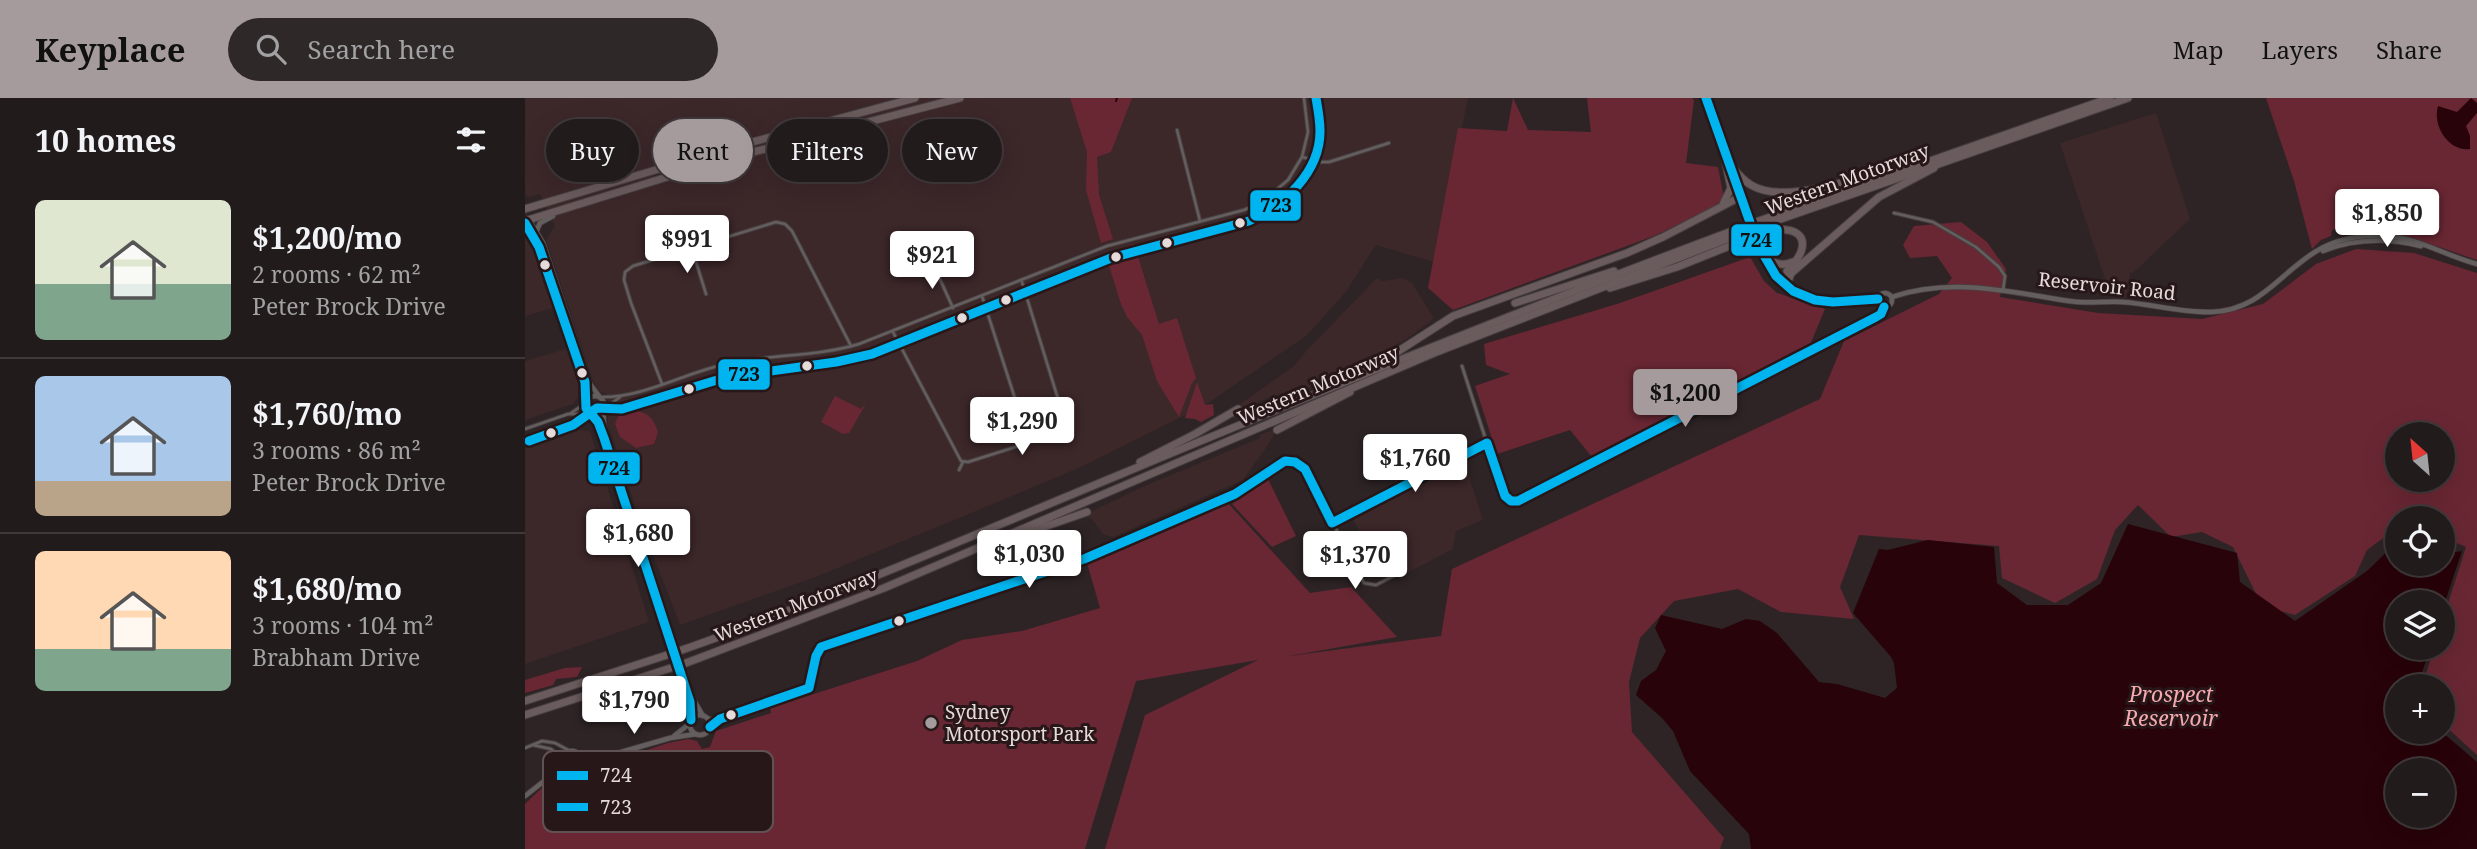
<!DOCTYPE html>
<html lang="en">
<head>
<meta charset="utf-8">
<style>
  body { margin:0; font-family:"Noto Serif",serif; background:#2e2829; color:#f1f3f6; height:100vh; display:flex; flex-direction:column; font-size:26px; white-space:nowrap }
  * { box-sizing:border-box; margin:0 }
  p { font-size:23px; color:#a2a1a3 }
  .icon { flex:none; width:38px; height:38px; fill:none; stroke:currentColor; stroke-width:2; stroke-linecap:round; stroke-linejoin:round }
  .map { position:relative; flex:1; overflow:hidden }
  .panel { display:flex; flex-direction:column; background:#221b1c; width:525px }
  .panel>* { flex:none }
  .banner { position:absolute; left:21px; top:21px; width:665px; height:63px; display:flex; gap:14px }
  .needle { width:46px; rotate:333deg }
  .tools { position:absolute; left:1860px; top:324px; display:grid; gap:14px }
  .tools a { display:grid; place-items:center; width:70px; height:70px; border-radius:50%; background:#221b1c; box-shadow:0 7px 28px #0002,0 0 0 2px #3f393b; font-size:35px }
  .price { position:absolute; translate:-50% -60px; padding:0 16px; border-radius:7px; background:#fff; color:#222; font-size:23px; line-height:46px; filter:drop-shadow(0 2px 4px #0008) }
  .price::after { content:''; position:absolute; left:50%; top:42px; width:21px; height:16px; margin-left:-10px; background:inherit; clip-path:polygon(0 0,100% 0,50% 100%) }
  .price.selected { background:#a69b9c; color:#111 }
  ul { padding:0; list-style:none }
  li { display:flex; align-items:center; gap:21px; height:175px; padding:0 35px }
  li+li { border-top:2px solid #3f393b }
  li span { display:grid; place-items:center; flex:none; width:196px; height:140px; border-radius:10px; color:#555 }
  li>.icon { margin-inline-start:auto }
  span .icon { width:84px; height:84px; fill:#fffc; stroke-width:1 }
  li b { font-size:30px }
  h2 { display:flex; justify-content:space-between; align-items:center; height:84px; padding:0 35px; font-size:30px }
  .chip { padding:0 24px; border-radius:32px; background:#221b1c; box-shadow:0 7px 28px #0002,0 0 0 2px #3f393b; font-size:24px; line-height:63px }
  .chip.selected { background:#a69b9c; color:#111 }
  header { display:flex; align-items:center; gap:42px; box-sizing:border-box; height:98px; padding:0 35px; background:#a69b9c; color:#111 }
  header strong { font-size:33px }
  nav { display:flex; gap:38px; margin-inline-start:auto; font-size:24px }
  .search { width:490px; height:63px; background:#2e2829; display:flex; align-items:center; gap:18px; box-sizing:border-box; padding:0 24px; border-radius:38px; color:#a2a1a3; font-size:26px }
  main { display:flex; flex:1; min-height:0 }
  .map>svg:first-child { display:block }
  .built { fill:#3c2729 }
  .green { fill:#692733; fill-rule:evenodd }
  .water { fill:#280309; fill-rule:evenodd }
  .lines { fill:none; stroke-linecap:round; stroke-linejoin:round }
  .stream { stroke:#280309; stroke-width:2 }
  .street-casing { stroke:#473f40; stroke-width:4.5 }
  .secondary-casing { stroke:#473f40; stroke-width:6 }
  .primary-casing { stroke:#473f40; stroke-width:7 }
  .highway-casing { stroke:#473f40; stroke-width:9 }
  .street { stroke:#645e5e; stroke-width:2.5 }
  .secondary { stroke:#645e5e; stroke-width:4.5 }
  .primary { stroke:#6b5f61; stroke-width:5 }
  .highway { stroke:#6a5b5d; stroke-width:7 }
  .highway-bridge-casing { stroke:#473f40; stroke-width:9; stroke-linecap:butt }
  .highway-bridge { stroke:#6a5b5d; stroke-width:7 }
  .bus-1-casing { stroke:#271719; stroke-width:14 }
  .bus-2-casing { stroke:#271719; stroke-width:14 }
  .bus-1 { stroke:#00b5ef; stroke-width:9 }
  .bus-2 { stroke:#00b5ef; stroke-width:9 }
  .bus-dot { fill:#e6dbdb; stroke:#271719; stroke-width:2.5 }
  .poi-dot { fill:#a69b9c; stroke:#271719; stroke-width:2.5 }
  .labels { text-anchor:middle; stroke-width:6; stroke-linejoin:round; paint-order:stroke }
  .street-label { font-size:19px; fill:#e6dbdb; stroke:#271719 }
  .poi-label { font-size:19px; fill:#e6dbdb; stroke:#271719; text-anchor:start }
  .water-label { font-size:21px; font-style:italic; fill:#f7a9b0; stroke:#271719 }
  .key { fill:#271719; stroke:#605253; stroke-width:2 }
  .key-label { font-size:19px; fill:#e6dbdb }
  .line-badge { stroke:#271719; stroke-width:2.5 }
  .pale-badge-label { font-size:19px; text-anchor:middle; font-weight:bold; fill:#111 }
</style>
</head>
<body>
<header>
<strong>Keyplace</strong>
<div class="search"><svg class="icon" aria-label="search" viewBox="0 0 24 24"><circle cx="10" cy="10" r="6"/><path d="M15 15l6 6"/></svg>Search here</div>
<nav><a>Map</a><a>Layers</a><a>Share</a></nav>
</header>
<main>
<section class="panel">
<h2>10 homes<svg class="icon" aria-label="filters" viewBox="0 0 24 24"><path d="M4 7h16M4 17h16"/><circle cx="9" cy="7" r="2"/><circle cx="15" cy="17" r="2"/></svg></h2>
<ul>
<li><span style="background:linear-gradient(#dfe7d0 60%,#7fa58c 0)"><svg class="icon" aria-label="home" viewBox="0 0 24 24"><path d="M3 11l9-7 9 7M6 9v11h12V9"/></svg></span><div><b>$1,200/mo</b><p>2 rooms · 62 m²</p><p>Peter Brock Drive</p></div></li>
<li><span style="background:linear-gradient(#a9c7e8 75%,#b9a48a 0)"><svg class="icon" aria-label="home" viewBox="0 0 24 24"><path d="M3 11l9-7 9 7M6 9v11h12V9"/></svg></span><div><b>$1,760/mo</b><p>3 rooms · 86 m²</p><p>Peter Brock Drive</p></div></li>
<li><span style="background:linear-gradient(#ffd9b3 70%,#7fa58c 0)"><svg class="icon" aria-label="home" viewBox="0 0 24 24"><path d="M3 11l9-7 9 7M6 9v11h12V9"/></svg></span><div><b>$1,680/mo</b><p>3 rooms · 104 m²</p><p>Brabham Drive</p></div></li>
</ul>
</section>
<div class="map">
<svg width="1952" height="751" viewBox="0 0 1952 751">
  <rect width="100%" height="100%" fill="#2e2426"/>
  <g class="built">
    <path d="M 0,0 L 943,0 L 909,164 L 851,147 L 820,195 L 781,238 L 680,307 L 556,369 L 451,413 L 293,478 L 155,527 L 119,434 L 83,326 L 82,296 L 75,294 L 69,285 L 21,142 L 30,128 L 15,96 L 5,99 L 0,97 Z"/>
    <path d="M 1631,15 L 1665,121 L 1609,174 L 1605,175 L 1601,200 L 1586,199 L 1535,45 Z"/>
    <path d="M 0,131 L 18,171 L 31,209 L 0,218 Z"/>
    <path d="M 852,180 L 857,183 L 878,180 L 887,185 L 908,219 L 907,222 L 886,238 L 842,264 L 783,290 L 747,298 L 714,313 L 711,309 L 769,268 L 783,251 Z"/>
    <path d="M 44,250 L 57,289 L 55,297 L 48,306 L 0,322 L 0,263 Z"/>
    <path d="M 36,330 L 65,333 L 124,524 L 0,566 L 0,342 Z"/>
    <path d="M 752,330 L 743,347 L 718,382 L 588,439 L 578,436 L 566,420 L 559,417 L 617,389 L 735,340 L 735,337 Z"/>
    <path d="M 939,363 L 958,422 L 931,433 L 928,451 L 882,475 L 878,470 L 870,470 L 858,480 L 828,421 Z"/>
  </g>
  <g class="green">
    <path d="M 545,0 L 607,0 L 586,54 L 572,59 L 574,97 L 588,141 L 576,145 L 561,92 L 562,54 Z"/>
    <path d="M 988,0 L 1003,32 L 1066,34 L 1062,0 L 1167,0 L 1169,2 L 1161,65 L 1193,69 L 1199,100 L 1186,111 L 1129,138 L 928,212 L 903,190 L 933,30 L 982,33 Z"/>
    <path d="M 1741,0 L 1952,0 L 1952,162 C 1903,146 1875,130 1822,136 L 1818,129 L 1807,132 L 1806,138 L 1796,142 L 1787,151 L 1769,83 Z"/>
    <path d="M 1436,124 L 1462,144 L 1481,171 L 1475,199 L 1573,215 L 1677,221 L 1738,206 L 1791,166 L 1831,151 L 1889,155 L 1952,175 L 1952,657 L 1918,626 L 1918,588 L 1901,588 L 1900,579 L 1909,550 L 1918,550 L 1918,521 L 1941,449 L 1918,439 L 1918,420 L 1872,420 L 1872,430 L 1842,452 L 1830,478 L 1770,517 L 1737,508 L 1708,449 L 1677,434 L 1646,439 L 1613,407 L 1590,432 L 1572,481 L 1530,505 L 1477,480 L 1474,448 L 1334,437 L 1315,489 L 1329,521 L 1256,514 L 1213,491 L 1149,503 L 1115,540 L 1104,584 L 1107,634 L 1199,740 L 1195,751 L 580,751 L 620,617 L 733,562 L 611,583 L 560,751 L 0,751 L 0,706 L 19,688 L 31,682 L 143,645 L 163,641 L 172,643 L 177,651 L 185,649 L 191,633 L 246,615 L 245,610 L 392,563 L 437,542 L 497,533 L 575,510 L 562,465 L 703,405 L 785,495 L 826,489 L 872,539 L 764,558 L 916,538 L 927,471 L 1295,301 L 1319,243 L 1414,196 L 1427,180 L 1412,158 L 1385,160 L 1378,147 L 1389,128 ZM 1872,336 L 1918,336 L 1918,382 L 1872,382 Z"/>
    <path d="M 609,146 L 634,226 L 652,220 L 671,280 L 667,285 L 654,319 L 632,283 L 617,237 L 602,219 L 596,206 L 580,155 Z"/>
    <path d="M 1225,159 L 1239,183 L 1252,195 L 1300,211 L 1284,249 L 1067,359 L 1045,332 L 972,356 L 950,288 L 985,276 L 961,267 L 959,246 L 1095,205 Z"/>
    <path d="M 672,284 L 680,307 L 688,306 L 689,317 L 676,324 L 670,321 L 660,320 Z"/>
    <path d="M 310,298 L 336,311 L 341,306 L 324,335 L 318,336 L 296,324 Z"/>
    <path d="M 101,313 C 118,311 128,317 133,334 L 129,346 L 111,350 L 95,339 L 90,326 L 93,319 Z"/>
    <path d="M 743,381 L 771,438 L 747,449 L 707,406 Z"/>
    <path d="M 57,569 L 52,579 L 31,581 L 28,587 L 0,595 L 0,582 L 40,570 Z"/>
  </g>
  <g class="water">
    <path d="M 1946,0 L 1952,5 L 1952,15 L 1941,28 L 1945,38 L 1945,51 C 1924,54 1907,28 1913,8 L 1932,14 Z"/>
    <path d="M 1603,426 L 1712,455 L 1715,484 L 1770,523 L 1842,473 L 1872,444 L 1872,466 L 1918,466 L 1918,456 L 1937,453 L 1918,510 L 1918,504 L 1872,504 L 1872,550 L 1905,550 L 1895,581 L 1895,588 L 1872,588 L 1872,634 L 1917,634 L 1952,664 L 1952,751 L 1226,751 L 1224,736 L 1165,673 L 1148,633 L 1137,620 L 1111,597 L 1116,583 L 1131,572 L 1141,553 L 1130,530 L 1136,517 L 1197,531 L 1221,521 L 1235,523 L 1252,535 L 1294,584 L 1312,586 L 1360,600 L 1372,590 L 1369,565 L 1366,559 L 1328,515 L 1354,451 L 1363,452 L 1403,442 L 1469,449 L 1472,485 L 1502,507 L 1543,507 L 1576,485 ZM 1872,672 L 1918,672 L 1918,718 L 1872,718 Z"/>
  </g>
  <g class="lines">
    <path class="stream" d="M 591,3 L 592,0"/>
    <g class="street-casing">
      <g id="street">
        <path d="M 652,32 L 675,123"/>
        <path d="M 777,59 L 796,64 L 804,64 L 864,45"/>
        <path d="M 1369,115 L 1408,124 L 1451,149 L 1474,169 L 1480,178 L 1478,192"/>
        <path d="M 167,151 L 181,196"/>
        <path d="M 408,166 L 428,210"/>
        <path d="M 457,198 L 504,344"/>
        <path d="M 368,234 L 436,363 L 443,364 L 534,335 L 540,330 L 538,317 L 497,184"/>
        <path d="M 937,268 L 978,395 L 984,402 L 993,403 L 1351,219 L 1356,216 L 1359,209"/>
        <path d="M 137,286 L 106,205 L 99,182 L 100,174 L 108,168 L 251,124 L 260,126 L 267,133 L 326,248"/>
        <path d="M 76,299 C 118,300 159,275 201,266 C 244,256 291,259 334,246 L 582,148 L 719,112 L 737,104 L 763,82 L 777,59 L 783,34 L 779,0"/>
        <path d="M 79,311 L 95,299"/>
        <path d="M 46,315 L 61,305"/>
        <path d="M 0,331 L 43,316 L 66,316"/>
        <path d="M 434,372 L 438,364"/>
        <path d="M 807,425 L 962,345"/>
        <path d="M 182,620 L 195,621"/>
        <path d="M 185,629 L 195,621 L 284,590 C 291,577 286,560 296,549 L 559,461 L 710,396 L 760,363 L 770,364 L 780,371 L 839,485 L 851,487 L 872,476"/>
        <path d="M 8,647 L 26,651 L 38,661"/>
        <path d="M 0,650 L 17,643 L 30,645 L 45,653"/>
      </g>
    </g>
    <g class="secondary-casing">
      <g id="secondary">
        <path d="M 4,122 L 18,145 L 65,286 L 74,298"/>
        <path d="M 0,125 L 14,149 L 60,284 L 61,303"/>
        <path d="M 12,132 L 15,125 L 28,118"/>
        <path d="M 1798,153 C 1830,140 1863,140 1896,148"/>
        <path d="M 1265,190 C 1295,209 1319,201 1353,201"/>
        <circle cx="1360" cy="202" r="7"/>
        <path d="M 1367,199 C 1427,179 1484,194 1544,203 C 1562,206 1580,203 1597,204 C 1627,206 1657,215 1687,214 C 1735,212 1753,177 1790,154 C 1810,141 1837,136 1861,138 C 1894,140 1921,158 1952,166"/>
        <circle cx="70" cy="307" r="9"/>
        <path d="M 78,312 L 79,327 L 168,601 L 178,618"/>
        <path d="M 68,316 L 79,340 L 164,599 L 166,622"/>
        <circle cx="175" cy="627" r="10"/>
        <path d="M 149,638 L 164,626"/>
        <circle cx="47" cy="662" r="9"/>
        <path d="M 55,656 L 73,660"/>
        <path d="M 55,666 L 145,640 L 171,636"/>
        <path d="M 0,698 L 28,676 L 39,664"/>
      </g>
    </g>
    <g class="primary-casing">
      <g id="primary">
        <path d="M 1181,0 L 1199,57"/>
        <path d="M 1205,73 L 1238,159 L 1243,170 L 1256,184"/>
      </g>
    </g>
    <g class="highway-casing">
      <g id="highway">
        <path d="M 1198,54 C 1205,66 1213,79 1226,87 C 1259,107 1329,81 1363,71"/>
        <path d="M 1198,106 L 1206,90 L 1200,61"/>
        <path d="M 0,111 L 194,53 L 390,0"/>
        <path d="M 0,123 L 194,63 L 435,0"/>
        <path d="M 1231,124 L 1585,0"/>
        <path d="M 1233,129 L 1603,0"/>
        <path d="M 1235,136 C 1274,122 1293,143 1262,173"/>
        <path d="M 1233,147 C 1242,161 1251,171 1268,164"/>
        <path d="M 1266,175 L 1263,184 L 1266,192"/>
        <path d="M 1256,184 L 1354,99 L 1409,70"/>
        <path d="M 1085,190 L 1152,169 L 1222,141"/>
        <path d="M 990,205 L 1089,173"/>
        <path d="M 820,281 L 869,256 L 928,218 L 1102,155 L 1138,139 L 1215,99"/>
        <path d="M 752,332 L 825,294"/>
        <path d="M 615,364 L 670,336 L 713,311"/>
        <path d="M 496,437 L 562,414"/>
        <path d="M 157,552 C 305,500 448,437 594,377 C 800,291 1008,207 1218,129"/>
        <path d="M 161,565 L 359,490 L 909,255 L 1220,134"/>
        <path d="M 0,603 L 145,556"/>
        <path d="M 0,617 L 149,569"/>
      </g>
    </g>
    <use href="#street" class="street"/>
    <use href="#secondary" class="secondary"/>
    <use href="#primary" class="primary"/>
    <use href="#highway" class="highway"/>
    <g class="highway-bridge-casing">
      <g id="highway-bridge">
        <path d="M 1218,129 L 1231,124"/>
        <path d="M 1220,134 L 1233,129"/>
        <path d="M 1222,141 L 1235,136"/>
        <path d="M 145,556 L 157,552"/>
        <path d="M 149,569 L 161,565"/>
      </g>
    </g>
    <use href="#highway-bridge" class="highway-bridge"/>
    <g class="bus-1-casing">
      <g id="bus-1">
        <path d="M 1181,0 L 1233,147 L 1251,178 L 1268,193 L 1290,202 L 1308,204 L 1353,201"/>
        <path d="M 0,125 L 14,149 L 60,284 L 61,310 L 73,324 L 79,340 L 165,604 L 166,622"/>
        <path d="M 185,629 L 195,621 L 284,590 L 291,558 L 296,549 L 559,461 L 710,396 L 760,363 L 770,364 L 780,371 L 807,425 L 962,345 L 980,398 L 986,403 L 993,403 L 1351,219 L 1356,216 L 1359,209"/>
      </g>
    </g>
    <g class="bus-2-casing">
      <path id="bus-2" d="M 4,343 L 48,327 L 72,310 L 97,311 L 202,279 L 311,264 L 347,256 L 586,160 L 724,123 C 759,107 795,75 795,33 C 795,22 793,11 791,0"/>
    </g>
    <use href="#bus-1" class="bus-1"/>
    <use href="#bus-2" class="bus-2"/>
  </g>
  <g class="bus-dot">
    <circle cx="715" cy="125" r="6"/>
    <circle cx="642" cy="145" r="6"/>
    <circle cx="591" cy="159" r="6"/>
    <circle cx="20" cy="167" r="6"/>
    <circle cx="481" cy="202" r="6"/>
    <circle cx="437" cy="220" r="6"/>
    <circle cx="282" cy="268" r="6"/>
    <circle cx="57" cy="275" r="6"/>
    <circle cx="164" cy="291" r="6"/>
    <circle cx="26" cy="335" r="6"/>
    <circle cx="374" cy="523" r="6"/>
    <circle cx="206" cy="617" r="6"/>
  </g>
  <circle class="poi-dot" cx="406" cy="625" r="7"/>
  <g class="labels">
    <g class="street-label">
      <text transform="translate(1322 81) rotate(-20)" y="7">Western Motorway</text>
      <text transform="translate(1582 188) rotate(6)" y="7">Reservoir Road</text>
      <text transform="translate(793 287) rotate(-23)" y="7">Western Motorway</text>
      <text transform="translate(271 507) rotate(-21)" y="7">Western Motorway</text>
    </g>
    <g class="poi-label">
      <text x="420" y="621">Sydney<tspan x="420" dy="22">Motorsport Park</tspan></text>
    </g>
    <g class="water-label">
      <text x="1646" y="604">Prospect<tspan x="1646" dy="24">Reservoir</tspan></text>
    </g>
  </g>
  <rect x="18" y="653" width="230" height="81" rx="10" class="key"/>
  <rect x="32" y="673" width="31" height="9" fill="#00b5ef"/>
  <rect x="32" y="705" width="31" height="8" fill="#00b5ef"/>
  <g class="key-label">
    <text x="75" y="684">724</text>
    <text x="75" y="716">723</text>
  </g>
  <g class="line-badge">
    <rect x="724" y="91" width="53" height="33" rx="7" fill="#00b5ef"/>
    <rect x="1205" y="125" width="53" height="34" rx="7" fill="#00b5ef"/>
    <rect x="192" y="260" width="54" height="33" rx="7" fill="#00b5ef"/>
    <rect x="62" y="353" width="54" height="34" rx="7" fill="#00b5ef"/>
  </g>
  <g class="pale-badge-label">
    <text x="751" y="114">723</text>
    <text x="1231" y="149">724</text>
    <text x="219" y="283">723</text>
    <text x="89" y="377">724</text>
  </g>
</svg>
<div class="tools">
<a><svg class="needle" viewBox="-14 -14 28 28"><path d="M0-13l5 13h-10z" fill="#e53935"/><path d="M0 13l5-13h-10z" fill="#a2a1a3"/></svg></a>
<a><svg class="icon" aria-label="locate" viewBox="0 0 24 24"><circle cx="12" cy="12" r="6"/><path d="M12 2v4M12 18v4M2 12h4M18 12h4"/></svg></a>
<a><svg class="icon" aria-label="layers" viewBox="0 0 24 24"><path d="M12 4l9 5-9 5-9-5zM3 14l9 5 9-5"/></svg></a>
<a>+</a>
<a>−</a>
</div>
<b class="price" style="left:1862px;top:151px">$1,850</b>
<b class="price" style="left:162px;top:177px">$991</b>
<b class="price" style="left:407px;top:193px">$921</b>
<b class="price selected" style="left:1160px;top:331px">$1,200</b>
<b class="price" style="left:497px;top:359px">$1,290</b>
<b class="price" style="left:890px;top:396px">$1,760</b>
<b class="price" style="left:113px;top:471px">$1,680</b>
<b class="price" style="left:504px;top:492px">$1,030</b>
<b class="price" style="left:830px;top:493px">$1,370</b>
<b class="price" style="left:109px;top:638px">$1,790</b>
<div class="banner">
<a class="chip">Buy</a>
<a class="chip selected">Rent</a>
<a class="chip">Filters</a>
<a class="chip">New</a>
</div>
</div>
</main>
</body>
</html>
